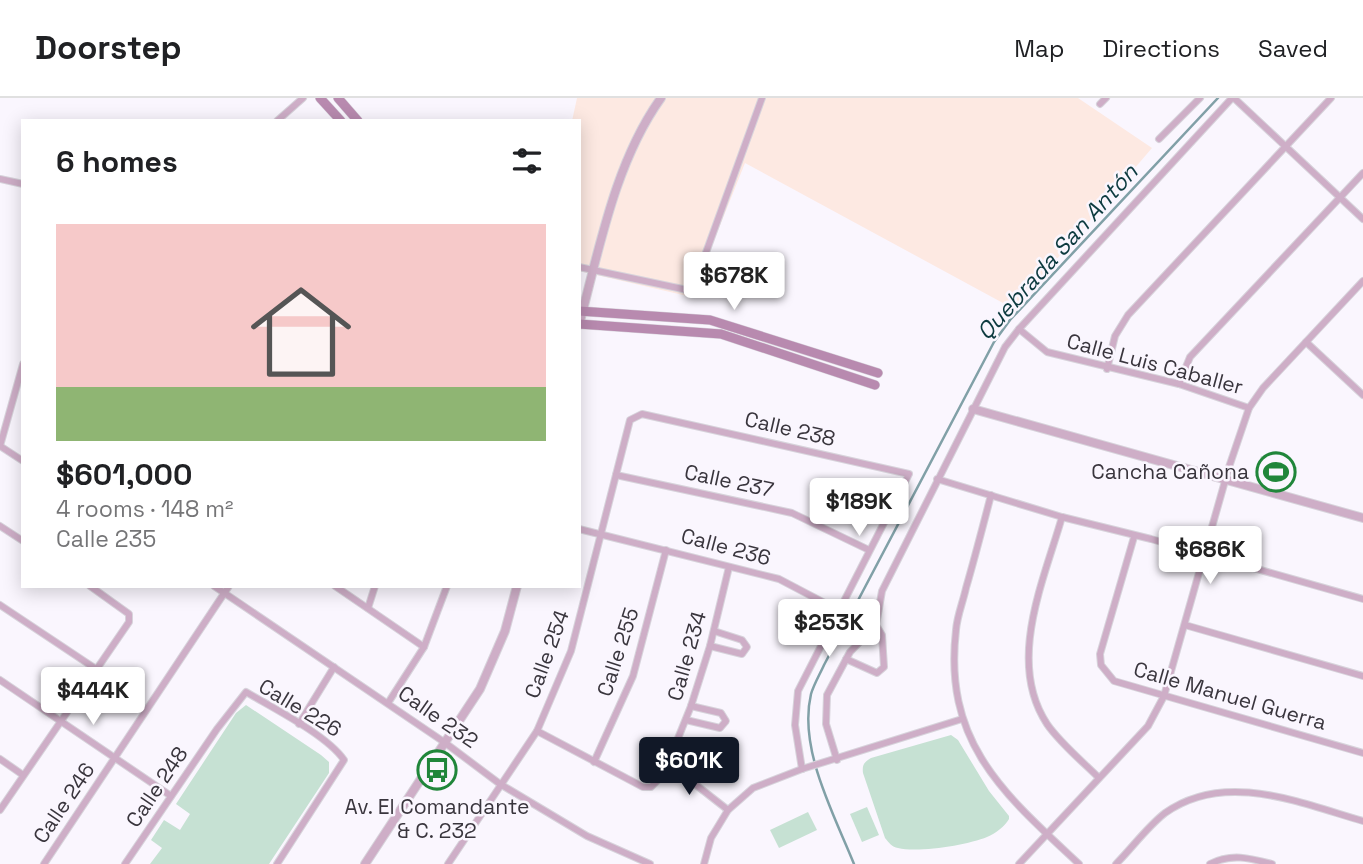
<!DOCTYPE html>
<html lang="en">
<head>
<meta charset="utf-8">
<style>
  body { margin:0; font-family:"Space Grotesk",sans-serif; background:#f2f2f2; color:#202124; height:100vh; display:flex; flex-direction:column; font-size:26px; white-space:nowrap }
  * { box-sizing:border-box; margin:0 }
  p { font-size:23px; color:#757577 }
  .icon { flex:none; width:38px; height:38px; fill:none; stroke:currentColor; stroke-width:2; stroke-linecap:round; stroke-linejoin:round }
  .map { position:relative; flex:1; overflow:hidden }
  .side { position:absolute; left:21px; top:21px; width:560px; height:469px; display:flex; flex-direction:column; background:#fff; border-radius:0px; box-shadow:0 4px 18px #0003 }
  .side>* { flex:none }
  .price { position:absolute; translate:-50% -60px; padding:0 16px; border-radius:7px; background:#fff; color:#222; font-size:23px; line-height:46px; filter:drop-shadow(0 2px 4px #0008) }
  .price::after { content:''; position:absolute; left:50%; top:42px; width:21px; height:16px; margin-left:-10px; background:inherit; clip-path:polygon(0 0,100% 0,50% 100%) }
  .price.selected { background:#111827; color:#fff }
  ul { padding:0; list-style:none }
  li { display:grid; align-content:center; gap:14px; height:371px; padding:0 35px }
  li+li { border-top:2px solid #e0e0e0 }
  li span { display:grid; place-items:center; height:217px; border-radius:0px; color:#555 }
  li>.icon { margin-inline-start:auto }
  span .icon { width:126px; height:126px; fill:#fffc; stroke-width:1 }
  li b { font-size:30px }
  h2 { display:flex; justify-content:space-between; align-items:center; height:84px; padding:0 35px; font-size:30px }
  header { display:flex; align-items:center; gap:42px; box-sizing:border-box; height:98px; padding:0 35px; background:#fff; border-bottom:2px solid #e0e0e0 }
  header strong { font-size:33px }
  nav { display:flex; gap:38px; margin-inline-start:auto; font-size:24px }
  .map>svg:first-child { display:block }
  .industrial { fill:#fde9e2 }
  .green { fill:#c6e1d3 }
  .lines { fill:none; stroke-linecap:round; stroke-linejoin:round }
  .stream { stroke:#81a0a7; stroke-width:2.5 }
  .minor-casing { stroke:#d7d3db; stroke-width:8 }
  .tertiary-casing { stroke:#d7d3db; stroke-width:10 }
  .secondary-casing { stroke:#d7d3db; stroke-width:10 }
  .minor { stroke:#ceaec7; stroke-width:6 }
  .tertiary { stroke:#ceaec7; stroke-width:8 }
  .secondary { stroke:#b88aaf; stroke-width:9 }
  .labels { text-anchor:middle; stroke-width:5; stroke-linejoin:round; paint-order:stroke }
  .street-label { font-size:21px; fill:#39353d; stroke:#faf6fe }
  .poi-label { font-size:21px; fill:#39353d; stroke:#faf6fe; text-anchor:end }
  .water-label { font-size:23px; font-style:italic; fill:#0d3a3f; stroke:#faf6fe }
</style>
</head>
<body>
<header>
<strong>Doorstep</strong>
<nav><a>Map</a><a>Directions</a><a>Saved</a></nav>
</header>
<div class="map">
<svg width="1363" height="766" viewBox="0 0 1363 766">
  <rect width="100%" height="100%" fill="#faf6fe"/>
  <path class="industrial" d="M 577,0 L 1078,0 L 1152,50 L 1014,211 L 745,65 L 701,175 L 696,200 L 579,173 L 579,23 L 572,23 Z"/>
  <g class="green">
    <path d="M 1261,358 L 1297,369 L 1291,389 L 1255,378 Z"/>
    <path d="M 246,607 L 321,657 L 329,664 L 329,675 L 269,766 L 150,766 L 162,750 L 151,742 L 164,722 L 180,732 L 190,716 L 176,706 L 236,615 Z"/>
    <path d="M 951,637 L 958,642 L 989,693 L 1009,718 L 1009,721 C 1004,729 996,735 987,739 C 968,747 918,755 898,750 C 892,749 889,745 885,740 L 863,675 C 862,667 864,664 871,660 Z"/>
    <path d="M 867,709 L 879,737 L 862,744 L 850,716 Z"/>
    <path d="M 808,714 L 817,732 L 779,750 L 770,732 Z"/>
  </g>
  <g class="lines">
    <path class="stream" d="M 854,766 C 834,716 798,651 811,596 C 814,586 820,576 824,567 L 994,244 L 1010,222 L 1218,0"/>
    <g class="minor-casing">
      <g id="minor">
        <path d="M 1234,0 L 1363,121"/>
        <path d="M 1100,6 L 1106,0"/>
        <path d="M 277,23 L 303,0"/>
        <path d="M 1159,41 L 1200,0"/>
        <path d="M 0,81 L 23,86"/>
        <path d="M 579,169 L 692,193 L 762,0"/>
        <path d="M 1019,231 L 1047,254 L 1179,286 L 1249,310"/>
        <path d="M 1306,244 L 1363,297"/>
        <path d="M 1107,271 L 1115,238 L 1128,217 L 1331,0"/>
        <path d="M 1179,286 L 1190,259 L 1363,75"/>
        <path d="M 0,348 L 23,266"/>
        <path d="M 0,348 L 23,363"/>
        <path d="M 616,377 L 792,415 L 869,452"/>
        <path d="M 937,381 L 1062,419 L 1151,441 L 1363,501"/>
        <path d="M 991,397 C 983,428 975,459 966,490 C 963,504 957,518 956,532 C 943,645 1004,696 1079,766"/>
        <path d="M 1062,419 C 1044,482 1006,564 1047,626 C 1060,645 1083,664 1099,680"/>
        <path d="M 0,428 L 23,443"/>
        <path d="M 579,431 L 779,481 L 838,512"/>
        <path d="M 1134,439 L 1100,556 L 1101,567 L 1114,583 L 1363,655"/>
        <path d="M 214,488 L 444,644 L 500,686 L 587,738 L 650,766"/>
        <path d="M 335,488 L 424,549"/>
        <path d="M 0,507 L 96,571"/>
        <path d="M 368,510 L 375,488"/>
        <path d="M 1185,527 L 1363,578"/>
        <path d="M 710,548 L 742,556 L 747,549 L 742,542 L 714,533"/>
        <path d="M 846,561 L 877,575 L 884,569 L 882,537 L 876,527 L 882,493 L 1005,249 L 1019,231 L 1232,0"/>
        <path d="M 0,582 L 171,698"/>
        <path d="M 388,605 L 424,549 L 447,488"/>
        <path d="M 686,622 L 720,630 L 726,623 L 721,615 L 691,608"/>
        <path d="M 299,626 L 334,569"/>
        <path d="M 537,633 L 643,689 L 651,689 L 657,683 L 668,665 L 691,608 L 710,548 L 729,469"/>
        <path d="M 0,661 L 23,677"/>
        <path d="M 837,662 L 826,626 L 827,597 L 850,554 L 876,527"/>
        <path d="M 594,664 L 633,578 L 666,452"/>
        <path d="M 668,665 L 728,712"/>
        <path d="M 0,712 L 129,524 L 129,516 L 90,488"/>
        <path d="M 44,766 L 229,488"/>
        <path d="M 125,766 L 217,631 L 246,594 C 273,610 327,637 344,662 L 277,766"/>
        <path d="M 448,766 L 537,633 L 571,553 L 630,322 L 642,316 L 909,376 L 798,593 L 795,627 L 802,671"/>
        <path d="M 704,766 L 711,740 L 728,712 L 753,690 L 802,671 L 962,621"/>
        <path d="M 1019,766 L 1148,628 L 1164,598 L 1229,369 L 1249,310 L 1263,290 L 1363,183"/>
        <path d="M 1116,766 C 1132,750 1147,729 1165,715 C 1225,672 1300,705 1363,723"/>
        <path d="M 1210,766 C 1231,755 1250,760 1272,766"/>
      </g>
    </g>
    <g class="tertiary-casing">
      <g id="tertiary">
        <path d="M 579,227 C 599,152 615,64 661,0"/>
        <path d="M 973,311 L 1363,420"/>
        <path d="M 365,766 L 480,591 L 505,533 L 517,488"/>
      </g>
    </g>
    <g class="secondary-casing">
      <g id="secondary">
        <path d="M 320,0 L 341,23"/>
        <path d="M 338,0 L 358,23"/>
        <path d="M 579,213 L 710,222 L 878,275"/>
        <path d="M 579,226 L 721,236 L 875,287"/>
      </g>
    </g>
    <use href="#minor" class="minor"/>
    <use href="#tertiary" class="tertiary"/>
    <use href="#secondary" class="secondary"/>
  </g>
  <defs>
    <g id="stadium-ring" transform="scale(2.0125)"><circle r="9.5" fill="#faf6fe" stroke="#20863a" stroke-width="1.5"/><path d="M0-5a6.5 5 0 1 0 0 10a6.5 5 0 1 0 0-10ZM-3.5-1.8h7v3.6h-7Z" fill="#20863a"/></g>
    <g id="bus-ring" transform="scale(2.0125)"><circle r="9.5" fill="#faf6fe" stroke="#20863a" stroke-width="1.5"/><path d="M-5-6H5V4H4V6H2V4H-2V6H-4V4H-5ZM-3.5-4V0h7V-4ZM-3.5 1.2v1.5H-2V1.2ZM2 1.2v1.5H3.5V1.2Z" fill="#20863a"/></g>
  </defs>
  <g fill-rule="evenodd">
    <use href="#stadium-ring" x="1276" y="374"/>
    <use href="#bus-ring" x="437" y="672"/>
  </g>
  <g class="labels">
    <g class="street-label">
      <text transform="translate(1155 266) rotate(15)" y="7">Calle Luis Caballer</text>
      <text transform="translate(790 331) rotate(13)" y="7">Calle 238</text>
      <text transform="translate(729 383) rotate(12)" y="7">Calle 237</text>
      <text transform="translate(726 449) rotate(15)" y="7">Calle 236</text>
      <text transform="translate(618 554) rotate(-72)" y="7">Calle 255</text>
      <text transform="translate(547 556) rotate(-70)" y="7">Calle 254</text>
      <text transform="translate(687 558) rotate(-74)" y="7">Calle 234</text>
      <text transform="translate(1230 598) rotate(16)" y="7">Calle Manuel Guerra</text>
      <text transform="translate(300 610) rotate(31)" y="7">Calle 226</text>
      <text transform="translate(438 619) rotate(35)" y="7">Calle 232</text>
      <text transform="translate(157 689) rotate(-56)" y="7">Calle 248</text>
      <text transform="translate(64 705) rotate(-56)" y="7">Calle 246</text>
    </g>
    <g class="poi-label">
      <text x="1249" y="381">Cancha Cañona</text>
      <text x="437" y="716" text-anchor="middle">Av. El Comandante<tspan x="437" dy="24">&amp; C. 232</tspan></text>
    </g>
    <g class="water-label">
      <text transform="translate(1057 154) rotate(-48)" y="8">Quebrada San Antón</text>
    </g>
  </g>
</svg>
<b class="price" style="left:734px;top:214px">$678K</b>
<b class="price" style="left:859px;top:440px">$189K</b>
<b class="price" style="left:1210px;top:488px">$686K</b>
<b class="price" style="left:829px;top:561px">$253K</b>
<b class="price" style="left:93px;top:629px">$444K</b>
<b class="price selected" style="left:689px;top:699px">$601K</b>
<section class="side">
<h2>6 homes<svg class="icon" aria-label="filters" viewBox="0 0 24 24"><path d="M4 7h16M4 17h16"/><circle cx="9" cy="7" r="2"/><circle cx="15" cy="17" r="2"/></svg></h2>
<ul>
<li><span style="background:linear-gradient(#f6c9c9 75%,#8fb573 0)"><svg class="icon" aria-label="home" viewBox="0 0 24 24"><path d="M3 11l9-7 9 7M6 9v11h12V9"/></svg></span><div><b>$601,000</b><p>4 rooms · 148 m²</p><p>Calle 235</p></div></li>
</ul>
</section>
</div>
</body>
</html>
